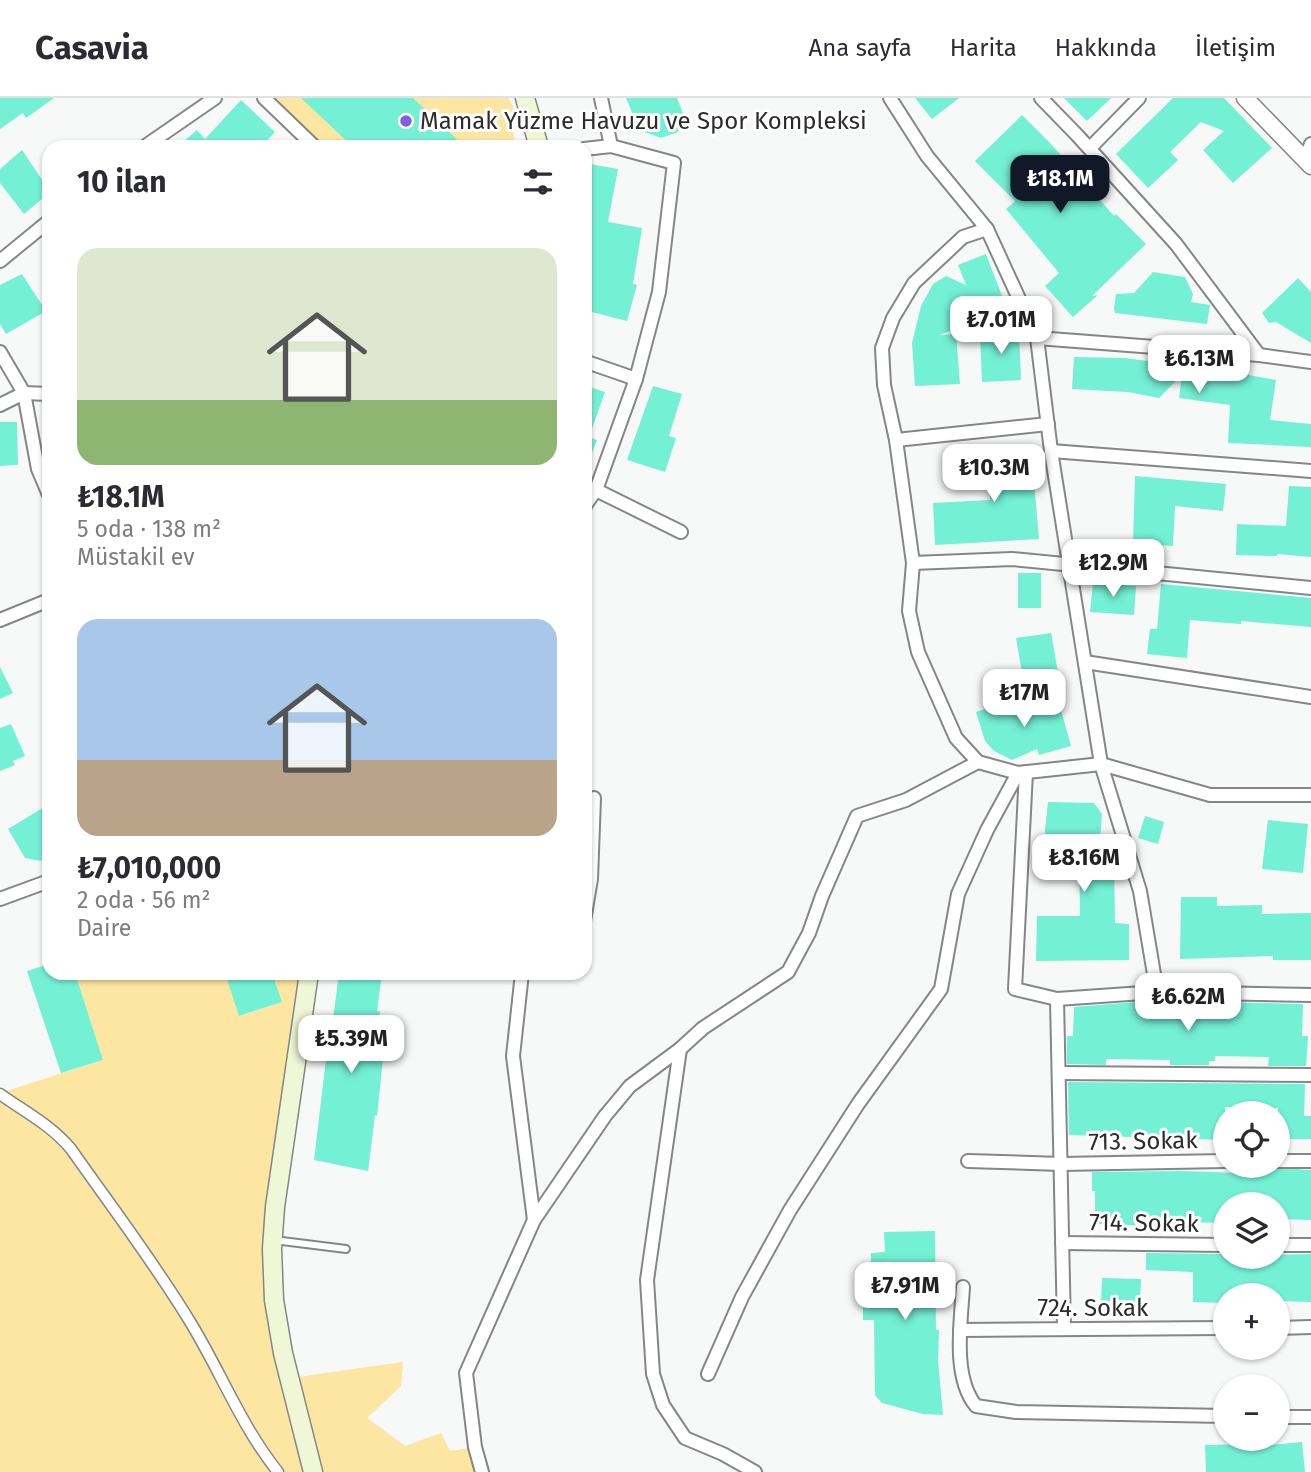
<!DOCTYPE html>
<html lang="tr">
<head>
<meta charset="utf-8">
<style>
  body { margin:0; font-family:"Fira Sans",sans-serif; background:#f2f2f3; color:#2b2b33; height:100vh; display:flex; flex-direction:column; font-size:26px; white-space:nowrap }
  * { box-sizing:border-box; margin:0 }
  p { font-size:23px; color:#7c7c81 }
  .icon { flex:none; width:38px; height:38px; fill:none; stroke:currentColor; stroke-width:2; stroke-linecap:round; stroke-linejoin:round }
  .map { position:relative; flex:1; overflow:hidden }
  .sheet { position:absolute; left:42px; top:42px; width:550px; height:840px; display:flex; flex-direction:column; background:#fff; border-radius:21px; box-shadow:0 2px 5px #0004 }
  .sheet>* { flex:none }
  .tools { position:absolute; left:1213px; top:1003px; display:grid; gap:14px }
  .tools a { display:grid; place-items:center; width:77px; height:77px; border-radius:50%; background:#fff; box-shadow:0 2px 5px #0004; font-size:35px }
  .price { position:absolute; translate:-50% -60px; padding:0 16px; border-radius:14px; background:#fff; color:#222; font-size:23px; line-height:46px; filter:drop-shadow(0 2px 4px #0008) }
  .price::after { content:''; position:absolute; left:50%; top:42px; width:21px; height:16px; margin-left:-10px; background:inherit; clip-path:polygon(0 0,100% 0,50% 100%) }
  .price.on { background:#111827; color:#fff }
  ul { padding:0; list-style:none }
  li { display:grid; align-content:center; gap:14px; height:371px; padding:0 35px }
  li span { display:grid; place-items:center; height:217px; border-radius:21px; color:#555 }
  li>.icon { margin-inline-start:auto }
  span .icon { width:126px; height:126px; fill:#fffc; stroke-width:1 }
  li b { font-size:30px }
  h2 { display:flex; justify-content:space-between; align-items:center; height:84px; padding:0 35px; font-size:30px }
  header { display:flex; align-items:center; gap:42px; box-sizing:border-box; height:98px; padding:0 35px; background:#fff; border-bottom:2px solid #e1e1e2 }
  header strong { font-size:33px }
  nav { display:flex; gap:38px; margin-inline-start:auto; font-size:24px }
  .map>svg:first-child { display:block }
  .green { fill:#fde5a2 }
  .building { fill:#74f0d4 }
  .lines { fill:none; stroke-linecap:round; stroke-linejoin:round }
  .service-casing { stroke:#848785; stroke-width:10 }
  .pedestrian-casing { stroke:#848785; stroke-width:13 }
  .minor-casing { stroke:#848785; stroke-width:16 }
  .tertiary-casing { stroke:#848785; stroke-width:19 }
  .secondary-casing { stroke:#848785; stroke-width:21 }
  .service { stroke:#fff; stroke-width:6 }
  .pedestrian { stroke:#fff; stroke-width:10 }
  .minor { stroke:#fff; stroke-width:12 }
  .tertiary { stroke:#fff; stroke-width:16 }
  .secondary { stroke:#f0f7d6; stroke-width:18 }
  .poi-dot { fill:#7f5fda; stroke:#fff; stroke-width:2.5 }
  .labels { text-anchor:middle; stroke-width:6; stroke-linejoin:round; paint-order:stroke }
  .poi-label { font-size:24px; fill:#2b2c2b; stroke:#fff; text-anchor:start }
  .street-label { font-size:24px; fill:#2b2c2b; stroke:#fff }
</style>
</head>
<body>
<header>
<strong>Casavia</strong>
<nav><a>Ana sayfa</a><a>Harita</a><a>Hakkında</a><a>İletişim</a></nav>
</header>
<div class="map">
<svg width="1311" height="1374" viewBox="0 0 1311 1374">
  <rect width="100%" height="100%" fill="#f6f9f7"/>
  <g class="green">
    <path d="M 273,0 L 508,0 L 518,17 L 512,28 L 516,49 L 325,49 Z"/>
    <path d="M 75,875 L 225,875 L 240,918 L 282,904 L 272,875 L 309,875 L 272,1151 L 290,1280 L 403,1264 L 401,1288 L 367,1320 L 405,1348 L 441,1335 L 450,1353 L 475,1349 L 482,1374 L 0,1374 L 0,995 L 103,962 Z"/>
  </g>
  <g class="building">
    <path d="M 0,0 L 54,0 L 26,20 L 23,15 L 0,31 Z"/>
    <path d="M 301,0 L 413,0 L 465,49 L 353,49 Z"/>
    <path d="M 626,0 L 677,0 L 683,15 L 678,34 L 661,40 L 645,34 L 638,29 Z"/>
    <path d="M 915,0 L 959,0 L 932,21 Z"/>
    <path d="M 1064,0 L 1111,0 L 1087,23 Z"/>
    <path d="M 1173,0 L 1224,0 L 1272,50 L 1233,85 L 1203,52 L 1224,33 L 1201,24 L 1170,54 L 1178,62 L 1148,90 L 1116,56 Z"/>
    <path d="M 241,2 L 275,34 L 261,49 L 177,49 L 197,32 L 205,41 Z"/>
    <path d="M 1022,17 L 1051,46 L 1114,118 L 1116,116 L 1146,146 L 1092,198 L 1098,197 L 1073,219 L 1045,188 L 1059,175 L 1006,111 L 1015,103 L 975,63 Z"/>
    <path d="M 22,52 L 49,92 L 49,95 L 24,116 L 0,85 L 0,71 Z"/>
    <path d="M 584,65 L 618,71 L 608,124 L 642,130 L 633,186 L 637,187 L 627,223 L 584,212 Z"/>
    <path d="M 986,156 L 1007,211 L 974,224 L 955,225 L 956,231 L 939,237 L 956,236 L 960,286 L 915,288 L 912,245 L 921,208 L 933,186 L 946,178 L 966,187 L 958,167 Z"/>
    <path d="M 1153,174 L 1185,179 L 1193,196 L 1191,204 L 1210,207 L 1207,226 L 1115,215 L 1114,210 L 1116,196 L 1134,195 Z"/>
    <path d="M 22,176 L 46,213 L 6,236 L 0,226 L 0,187 Z"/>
    <path d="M 1298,180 L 1311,194 L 1311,245 L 1276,224 L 1269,225 L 1262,215 Z"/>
    <path d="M 1019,233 L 1021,282 L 982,284 L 980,235 Z"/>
    <path d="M 1074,259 L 1125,260 L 1226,273 L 1276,282 L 1270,322 L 1311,326 L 1311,349 L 1228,345 L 1230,307 L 1179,300 L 1182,277 L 1159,300 L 1128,294 L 1072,291 Z"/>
    <path d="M 584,287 L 605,294 L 589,339 L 597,342 L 585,373 Z"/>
    <path d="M 653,288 L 682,296 L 669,338 L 676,340 L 665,374 L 627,362 Z"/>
    <path d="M 0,324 L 17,324 L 18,367 L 0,368 Z"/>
    <path d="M 1031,347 L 1039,441 L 935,447 L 933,405 L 990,402 L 986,350 Z"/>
    <path d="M 1135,378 L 1226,386 L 1223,413 L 1175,408 L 1173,448 L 1133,445 Z"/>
    <path d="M 1289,388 L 1311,389 L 1311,459 L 1277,456 L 1277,458 L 1236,457 L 1237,426 L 1286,428 Z"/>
    <rect x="1018" y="475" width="23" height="35"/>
    <path d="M 1093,485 L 1136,488 L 1134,517 L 1090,514 Z"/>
    <path d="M 1161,486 L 1311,500 L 1311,529 L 1241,523 L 1241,526 L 1190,522 L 1187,560 L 1147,556 L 1150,531 L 1157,531 Z"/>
    <path d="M 1051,535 L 1059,580 L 1024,586 L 1016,540 Z"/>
    <path d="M 0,569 L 13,595 L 0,601 Z"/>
    <path d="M 1058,601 L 1071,648 L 1039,657 L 1037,651 L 1012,662 L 994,653 L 985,643 L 976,614 L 1012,602 L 1014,613 Z"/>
    <path d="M 11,626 L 25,658 L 13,663 L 15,667 L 0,673 L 0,630 Z"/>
    <path d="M 1048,704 L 1094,705 L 1102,716 L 1099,755 L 1114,755 L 1115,825 L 1129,826 L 1129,862 L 1036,863 L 1037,818 L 1080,818 L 1079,744 L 1044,742 Z"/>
    <path d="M 49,706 L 49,758 L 41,763 L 25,760 L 8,731 Z"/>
    <path d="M 1145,718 L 1164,724 L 1158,746 L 1138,740 Z"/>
    <path d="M 1268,722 L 1308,726 L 1303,775 L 1262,771 Z"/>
    <path d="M 1181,799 L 1217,799 L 1217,808 L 1262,807 L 1262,816 L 1311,815 L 1311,862 L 1273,862 L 1273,858 L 1180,861 Z"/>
    <path d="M 49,866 L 49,875 L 75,875 L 103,962 L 61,975 L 27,873 Z"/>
    <path d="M 225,875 L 272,875 L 282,904 L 239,918 Z"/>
    <path d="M 339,875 L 382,875 L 377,913 L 380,913 L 373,959 L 383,961 L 377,1018 L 375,1017 L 368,1073 L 314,1062 L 327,953 L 329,953 Z"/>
    <path d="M 1163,903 L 1303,906 L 1302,938 L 1308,938 L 1306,968 L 1268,968 L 1269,959 L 1215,958 L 1215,963 L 1209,963 L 1209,967 L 1170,967 L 1170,962 L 1106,961 L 1106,967 L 1067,966 L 1067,938 L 1073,938 L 1074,909 L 1137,904 L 1163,905 Z"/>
    <path d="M 1068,984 L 1305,986 L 1304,1018 L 1311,1018 L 1311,1041 L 1278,1041 L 1278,1010 L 1225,1009 L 1225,1042 L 1069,1037 Z"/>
    <path d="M 1242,1068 L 1311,1072 L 1311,1122 L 1278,1121 L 1278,1106 L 1225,1106 L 1225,1125 L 1186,1124 L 1186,1129 L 1095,1126 L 1095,1093 L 1092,1093 L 1092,1074 L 1181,1073 L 1242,1075 Z"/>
    <path d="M 935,1133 L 936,1232 L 939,1232 L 938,1262 L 943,1317 L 923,1316 L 882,1305 L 875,1297 L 874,1222 L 863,1222 L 863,1189 L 871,1189 L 871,1155 L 885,1154 L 884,1134 Z"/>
    <path d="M 1146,1155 L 1225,1156 L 1225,1158 L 1311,1156 L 1311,1204 L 1278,1203 L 1278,1197 L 1225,1197 L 1225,1205 L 1193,1204 L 1193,1174 L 1146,1172 Z"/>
    <path d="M 1102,1180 L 1141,1181 L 1140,1204 L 1101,1203 Z"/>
    <path d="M 1302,1344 L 1305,1374 L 1206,1374 L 1205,1347 L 1248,1346 L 1248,1349 Z"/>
  </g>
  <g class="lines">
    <g class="service-casing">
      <path id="service" d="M 274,1142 L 346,1151"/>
    </g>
    <g class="pedestrian-casing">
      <path id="pedestrian" d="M 0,996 C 25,1014 51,1027 71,1051 C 111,1108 153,1163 189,1222 C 220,1272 241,1328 278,1374"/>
    </g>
    <g class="minor-casing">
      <g id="minor">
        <path d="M 264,0 L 315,49"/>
        <path d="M 601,0 L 611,48"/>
        <path d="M 890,0 L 927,58 L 987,131 L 1037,240 L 1051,353 L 1101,666 L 1140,793 L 1157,894"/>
        <path d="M 1041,0 L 1077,37 L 1176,146 L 1259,257"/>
        <path d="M 144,49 L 215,0"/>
        <path d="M 1090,50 L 1139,0"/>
        <path d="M 584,51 L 611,48 L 674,65 L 659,194 L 636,281 L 596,392 L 584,409"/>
        <path d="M 1305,61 L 1311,46"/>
        <path d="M 987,131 L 963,139 L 914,185 L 893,220 L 882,250 L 884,287 L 896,342 L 913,465 L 909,513 L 918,554 L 956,640 L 978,664 L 1018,675 L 1101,666 L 1210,697 L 1311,697"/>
        <path d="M 0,163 L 49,123"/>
        <path d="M 1037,240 L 1259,257 L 1311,264"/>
        <path d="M 0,254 L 24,295 L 38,371 L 49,397"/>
        <path d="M 584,263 L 636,281"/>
        <path d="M 0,307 L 24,295 L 49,296"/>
        <path d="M 896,342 L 1048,326"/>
        <path d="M 1051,353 L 1311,373"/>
        <path d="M 596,392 L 681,434"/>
        <path d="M 913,465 L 1012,461 L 1311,490"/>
        <path d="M 0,522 L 49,502"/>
        <path d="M 1085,564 L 1311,599"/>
        <path d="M 1026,674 L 1015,891 L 1057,901"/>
        <path d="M 0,801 L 49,783"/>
        <path d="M 584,823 L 591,781 L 594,700"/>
        <path d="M 522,875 L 513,958 L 534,1122"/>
        <path d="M 680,951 L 647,1182 L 653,1276 L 663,1307 L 685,1340 L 723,1356 L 755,1374"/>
        <path d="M 1059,975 L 1311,977"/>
        <path d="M 968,1063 L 1061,1066 L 1225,1063"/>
        <path d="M 1278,1063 L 1311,1063"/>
        <path d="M 1062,1145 L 1225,1147"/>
        <path d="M 1278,1147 L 1311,1147"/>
        <path d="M 963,1189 C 961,1224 952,1279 976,1308 L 1016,1314 L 1225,1318"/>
        <path d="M 1278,1230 L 1311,1229"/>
        <path d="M 1064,1231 L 1057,901 L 1157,894 L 1311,897"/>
        <path d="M 960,1232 L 1225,1230"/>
        <path d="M 708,1276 L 742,1199 L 790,1112 L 858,1006 L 941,891 L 958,796 L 987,732 L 1018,675"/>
        <path d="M 1278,1319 L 1311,1319"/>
        <path d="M 482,1374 L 475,1349 L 466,1275 L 534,1122 L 605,1018 L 630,988 L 680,951 L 703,930 L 788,874 L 809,835 L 822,798 L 857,718 L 906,702 L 978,664"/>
      </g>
    </g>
    <g class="tertiary-casing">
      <path id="tertiary" d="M 1245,0 L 1311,68"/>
    </g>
    <g class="secondary-casing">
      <g id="secondary">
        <path d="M 525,0 L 539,49"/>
        <path d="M 309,875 L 275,1109 L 272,1151 L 274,1202 L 283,1255 L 313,1374"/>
      </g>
    </g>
    <use href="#service" class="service"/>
    <use href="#pedestrian" class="pedestrian"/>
    <use href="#minor" class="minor"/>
    <use href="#tertiary" class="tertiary"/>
    <use href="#secondary" class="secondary"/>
  </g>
  <circle class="poi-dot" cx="406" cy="23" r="7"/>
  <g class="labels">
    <g class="poi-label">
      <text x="420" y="31">Mamak Yüzme Havuzu ve Spor Kompleksi</text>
    </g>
    <g class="street-label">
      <text transform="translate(1143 1043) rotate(-1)" y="8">713. Sokak</text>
      <text transform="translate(1144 1125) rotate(1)" y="8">714. Sokak</text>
      <text x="1093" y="1218">724. Sokak</text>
    </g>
  </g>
</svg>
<div class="tools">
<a><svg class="icon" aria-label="locate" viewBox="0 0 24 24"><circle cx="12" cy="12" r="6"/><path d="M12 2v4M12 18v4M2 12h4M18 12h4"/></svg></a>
<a><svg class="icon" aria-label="layers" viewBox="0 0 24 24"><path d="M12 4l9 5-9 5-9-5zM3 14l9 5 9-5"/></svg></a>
<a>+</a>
<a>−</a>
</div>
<b class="price on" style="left:1060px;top:117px">₺18.1M</b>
<b class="price" style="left:1001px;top:258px">₺7.01M</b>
<b class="price" style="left:1199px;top:297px">₺6.13M</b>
<b class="price" style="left:994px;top:406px">₺10.3M</b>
<b class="price" style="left:1113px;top:501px">₺12.9M</b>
<b class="price" style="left:1024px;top:631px">₺17M</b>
<b class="price" style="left:1084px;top:796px">₺8.16M</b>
<b class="price" style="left:1188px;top:935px">₺6.62M</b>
<b class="price" style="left:351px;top:977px">₺5.39M</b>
<b class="price" style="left:905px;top:1224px">₺7.91M</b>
<section class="sheet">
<h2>10 ilan<svg class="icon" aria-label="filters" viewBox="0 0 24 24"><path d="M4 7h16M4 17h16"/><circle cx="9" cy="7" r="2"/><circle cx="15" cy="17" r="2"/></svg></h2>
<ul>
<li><span style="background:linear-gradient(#dfe7d0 70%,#8fb573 0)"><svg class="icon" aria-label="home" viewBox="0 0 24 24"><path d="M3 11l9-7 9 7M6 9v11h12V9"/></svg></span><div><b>₺18.1M</b><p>5 oda · 138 m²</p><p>Müstakil ev</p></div></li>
<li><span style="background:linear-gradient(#a9c7e8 65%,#b9a48a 0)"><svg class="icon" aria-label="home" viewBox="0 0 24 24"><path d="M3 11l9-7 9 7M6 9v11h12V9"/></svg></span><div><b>₺7,010,000</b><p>2 oda · 56 m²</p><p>Daire</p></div></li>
</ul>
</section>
</div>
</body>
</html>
